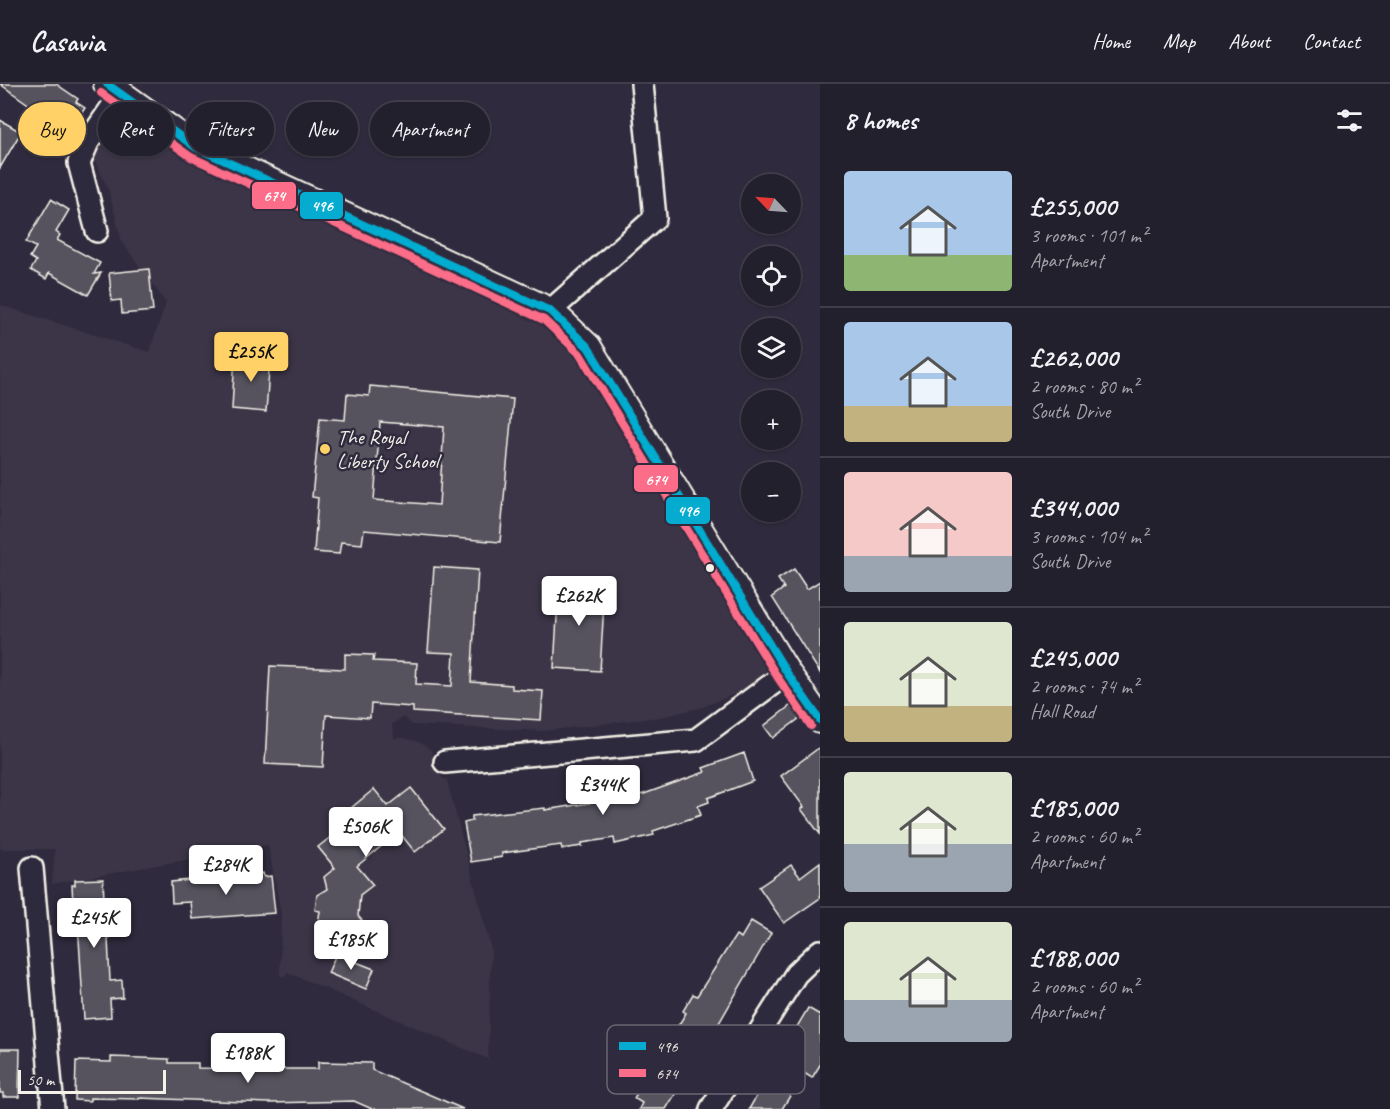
<!DOCTYPE html>
<html lang="en">
<head>
<meta charset="utf-8">
<style>
  body { margin:0; font-family:Caveat,sans-serif; background:#2f2d3a; color:#f1f3f6; height:100vh; display:flex; flex-direction:column; font-size:22px; white-space:nowrap }
  * { box-sizing:border-box; margin:0 }
  p { font-size:20px; color:#a3a3aa }
  .icon { flex:none; width:33px; height:33px; fill:none; stroke:currentColor; stroke-width:2; stroke-linecap:round; stroke-linejoin:round }
  .map { position:relative; flex:1; overflow:hidden }
  .sheet { display:flex; flex-direction:column; background:#23202e; width:570px }
  .sheet>* { flex:none }
  .guide { position:absolute; left:18px; top:18px; width:570px; height:54px; display:flex; gap:12px }
  .needle { width:39px; rotate:295deg }
  .fabs { position:absolute; left:741px; top:90px; display:grid; gap:12px }
  .fabs a { display:grid; place-items:center; width:60px; height:60px; border-radius:50%; background:#23202e; box-shadow:0 2px 4px #0004,0 0 0 2px #403e4a; font-size:30px }
  .scale { position:absolute; left:18px; bottom:15px; width:148px; box-sizing:border-box; padding-left:6px; border:3px solid #f4f1e8; border-top:0; font-size:16px; line-height:21px; white-space:nowrap; color:#f4f1e8; -webkit-text-stroke:4px #2f2a3d; paint-order:stroke }
  .price { position:absolute; translate:-50% -51px; padding:0 14px; border-radius:6px; background:#fff; color:#222; font-size:20px; line-height:39px; filter:drop-shadow(0 2px 3px #0008) }
  .price::after { content:''; position:absolute; left:50%; top:36px; width:18px; height:14px; margin-left:-9px; background:inherit; clip-path:polygon(0 0,100% 0,50% 100%) }
  .price.selected { background:#ffd166; color:#111 }
  ul { padding:0; list-style:none }
  li { display:flex; align-items:center; gap:18px; height:150px; padding:0 24px }
  li+li { border-top:2px solid #403e4a }
  li span { display:grid; place-items:center; flex:none; width:168px; height:120px; border-radius:6px; color:#555 }
  li>.icon { margin-inline-start:auto }
  span .icon { width:72px; height:72px; fill:#fffc; stroke-width:1 }
  li b { font-size:26px }
  h2 { display:flex; justify-content:space-between; align-items:center; height:72px; padding:0 24px; font-size:26px }
  .pill { padding:0 21px; border-radius:27px; background:#23202e; box-shadow:0 2px 4px #0004,0 0 0 2px #403e4a; font-size:21px; line-height:54px }
  .pill.selected { background:#ffd166; color:#111 }
  header { display:flex; align-items:center; gap:36px; box-sizing:border-box; height:84px; padding:0 30px; background:#23202e; border-bottom:2px solid #403e4a }
  header strong { font-size:28px }
  nav { display:flex; gap:33px; margin-inline-start:auto; font-size:21px }
  main { display:flex; flex:1; min-height:0 }
  .map>svg:first-child { display:block }
  .built { fill:#3b3647 }
  .building { fill:#56525f; stroke:#f4f1e8; stroke-width:1.5; fill-rule:evenodd }
  .lines { fill:none; stroke-linecap:round; stroke-linejoin:round }
  .minor-casing { stroke:#f4f1e8; stroke-width:26 }
  .tertiary-casing { stroke:#f4f1e8; stroke-width:30 }
  .minor { stroke:#2f2a3d; stroke-width:21 }
  .tertiary { stroke:#2f2a3d; stroke-width:26 }
  .bus-1-casing { stroke:#2f2a3d; stroke-width:12 }
  .bus-2-casing { stroke:#2f2a3d; stroke-width:12 }
  .bus-1 { stroke:#06acd0; stroke-width:8 }
  .bus-2 { stroke:#fb6d88; stroke-width:8 }
  .poi-dot { fill:#ffd166; stroke:#2f2a3d; stroke-width:2 }
  .bus-dot { fill:#f4f1e8; stroke:#2f2a3d; stroke-width:2 }
  .labels { text-anchor:middle; stroke-width:5; stroke-linejoin:round; paint-order:stroke }
  .poi-label { font-size:21px; fill:#f4f1e8; stroke:#2f2a3d; text-anchor:start }
  .key { fill:#2f2a3d; stroke:#6a6670; stroke-width:1.5 }
  .key-label { font-size:16px; fill:#f4f1e8 }
  .line-badge { stroke:#2f2a3d; stroke-width:2 }
  .badge-label { font-size:16px; text-anchor:middle; font-weight:bold; fill:#fff }
</style>
</head>
<body>
<header>
<strong>Casavia</strong>
<nav><a>Home</a><a>Map</a><a>About</a><a>Contact</a></nav>
</header>
<main>
<div class="map">
<svg width="820" height="1025" viewBox="0 0 820 1025">
  <rect width="100%" height="100%" fill="#2f2a3d"/>
  <filter id="ink" filterUnits="userSpaceOnUse"><feTurbulence type="fractalNoise" baseFrequency=".0167" numOctaves="2"/><feDisplacementMap in="SourceGraphic" scale="12" xChannelSelector="R" yChannelSelector="G"/><feConvolveMatrix kernelMatrix="1 2 1 2 8 2 1 2 1" color-interpolation-filters="sRGB"/></filter>
  <g filter="url(#ink)">
    <path class="built" d="M 121,10 L 195,63 L 550,227 L 787,589 L 700,624 L 660,633 L 544,647 L 412,641 L 403,633 L 392,640 L 394,654 L 404,654 L 419,658 L 431,666 L 442,694 L 447,696 L 491,865 L 488,975 L 287,888 L 286,892 L 280,892 L 281,829 L 268,761 L 52,800 L 55,765 L 0,765 L 0,221 L 149,268 L 166,219 L 122,158 L 108,104 L 90,68 Z"/>
    <g class="building">
      <path d="M 0,0 L 56,0 L 78,15 L 76,18 L 85,24 L 71,45 L 43,26 L 41,29 Z"/>
      <path d="M 0,36 L 21,48 L 0,84 Z"/>
      <path d="M 51,115 L 69,126 L 56,148 L 60,151 L 57,156 L 100,179 L 94,190 L 101,189 L 88,211 L 49,189 L 46,195 L 31,186 L 36,177 L 30,173 L 36,163 L 26,158 Z"/>
      <path d="M 149,185 L 153,227 L 122,230 L 121,216 L 112,217 L 109,189 Z"/>
      <path d="M 235,270 L 270,272 L 266,328 L 232,325 Z"/>
      <path d="M 370,302 L 513,315 L 500,458 L 364,446 L 362,460 L 341,458 L 339,470 L 314,468 L 318,414 L 312,413 L 320,334 L 345,336 L 347,310 L 369,312 ZM 380,338 L 444,343 L 439,421 L 374,416 Z"/>
      <path d="M 434,483 L 478,486 L 471,598 L 512,601 L 512,605 L 543,607 L 541,636 L 413,628 L 413,623 L 371,620 L 370,634 L 326,631 L 323,683 L 265,680 L 270,582 L 345,585 L 345,570 L 374,571 L 373,577 L 417,579 L 416,600 L 452,602 L 454,569 L 428,568 Z"/>
      <path d="M 794,485 L 807,505 L 820,497 L 820,589 L 772,513 L 784,504 L 778,495 Z"/>
      <path d="M 559,499 L 605,502 L 600,587 L 554,584 Z"/>
      <path d="M 791,621 L 800,634 L 773,654 L 764,642 Z"/>
      <path d="M 820,663 L 820,750 L 801,725 L 804,723 L 781,692 Z"/>
      <path d="M 744,669 L 753,697 L 708,714 L 709,718 L 698,722 L 701,731 L 653,747 L 654,751 L 615,760 L 614,754 L 582,759 L 582,762 L 562,765 L 561,761 L 502,769 L 502,773 L 471,778 L 464,739 L 472,737 L 472,732 L 545,724 L 545,726 L 644,710 L 705,688 L 703,684 Z"/>
      <path d="M 411,704 L 444,745 L 415,768 L 399,748 L 357,782 L 373,801 L 360,811 L 358,832 L 367,842 L 338,869 L 317,845 L 320,827 L 315,826 L 317,811 L 327,805 L 324,793 L 335,784 L 318,763 L 351,737 L 345,729 L 374,705 L 388,722 Z"/>
      <path d="M 820,778 L 820,814 L 784,839 L 759,803 L 791,781 L 800,793 Z"/>
      <path d="M 263,789 L 264,793 L 271,792 L 275,829 L 192,835 L 190,818 L 172,819 L 171,798 Z"/>
      <path d="M 103,795 L 105,837 L 110,837 L 111,853 L 108,854 L 110,897 L 122,896 L 123,914 L 110,915 L 111,933 L 84,935 L 79,855 L 77,840 L 74,840 L 72,801 L 75,801 L 75,796 Z"/>
      <path d="M 751,837 L 771,849 L 715,946 L 666,1025 L 639,1025 L 642,1019 L 634,1014 L 639,1006 L 631,1001 L 641,984 L 649,989 L 686,929 L 683,927 L 693,910 L 697,912 L 736,851 L 741,854 Z"/>
      <path d="M 336,870 L 374,885 L 366,905 L 328,889 Z"/>
      <path d="M 808,924 L 820,931 L 820,981 L 812,994 L 804,989 L 782,1025 L 749,1025 Z"/>
      <path d="M 0,965 L 20,965 L 19,1013 L 3,1013 L 3,1009 L 0,1009 Z"/>
      <path d="M 111,973 L 169,975 L 169,979 L 198,979 L 198,984 L 248,985 L 318,985 L 318,978 L 372,979 L 372,986 L 463,1025 L 372,1025 L 354,1017 L 269,1019 L 139,1014 L 139,1015 L 90,1014 L 90,1017 L 75,1016 L 76,977 L 111,978 Z"/>
    </g>
    <g class="lines">
      <g class="minor-casing">
        <g id="minor">
          <path d="M 97,147 L 79,79 L 88,58 L 121,10"/>
          <path d="M 550,227 L 655,134 L 642,0"/>
          <path d="M 445,678 L 696,656 L 787,589"/>
          <path d="M 32,784 L 53,1025"/>
          <path d="M 711,1025 L 796,890 L 820,867"/>
        </g>
      </g>
      <g class="tertiary-casing">
        <path id="tertiary" d="M 107,0 L 195,63 L 550,227 L 588,263 L 787,589 L 820,636"/>
      </g>
      <use href="#minor" class="minor"/>
      <use href="#tertiary" class="tertiary"/>
      <g class="bus-1-casing">
        <path id="bus-1" d="M 107,0 L 195,63 L 550,227 L 588,263 L 787,589 L 820,636"/>
      </g>
      <g class="bus-2-casing">
        <path id="bus-2" d="M 101,9 L 191,73 L 544,236 L 580,270 L 778,594 L 811,642"/>
      </g>
      <use href="#bus-1" class="bus-1"/>
      <use href="#bus-2" class="bus-2"/>
    </g>
  </g>
  <circle class="poi-dot" cx="325" cy="365" r="6"/>
  <circle class="bus-dot" cx="710" cy="484" r="5"/>
  <g class="labels">
    <g class="poi-label">
      <text x="337" y="360">The Royal<tspan x="337" dy="24">Liberty School</tspan></text>
    </g>
  </g>
  <rect x="607" y="941" width="198" height="69" rx="9" class="key"/>
  <rect x="619" y="958" width="27" height="8" fill="#06acd0"/>
  <rect x="619" y="985" width="27" height="8" fill="#fb6d88"/>
  <g class="key-label">
    <text x="656" y="968">496</text>
    <text x="656" y="995">674</text>
  </g>
  <g class="line-badge">
    <rect x="251" y="97" width="46" height="29" rx="6" fill="#fb6d88"/>
    <rect x="299" y="107" width="45" height="29" rx="6" fill="#06acd0"/>
    <rect x="633" y="380" width="46" height="29" rx="6" fill="#fb6d88"/>
    <rect x="665" y="412" width="46" height="29" rx="6" fill="#06acd0"/>
  </g>
  <g class="badge-label">
    <text x="274" y="117">674</text>
    <text x="322" y="127">496</text>
    <text x="656" y="401">674</text>
    <text x="688" y="432">496</text>
  </g>
</svg>
<div class="fabs">
<a><svg class="needle" viewBox="-14 -14 28 28"><path d="M0-13l5 13h-10z" fill="#e53935"/><path d="M0 13l5-13h-10z" fill="#a3a3aa"/></svg></a>
<a><svg class="icon" aria-label="locate" viewBox="0 0 24 24"><circle cx="12" cy="12" r="6"/><path d="M12 2v4M12 18v4M2 12h4M18 12h4"/></svg></a>
<a><svg class="icon" aria-label="layers" viewBox="0 0 24 24"><path d="M12 4l9 5-9 5-9-5zM3 14l9 5 9-5"/></svg></a>
<a>+</a>
<a>−</a>
</div>
<div class="scale">50 m</div>
<b class="price selected" style="left:251px;top:299px">£255K</b>
<b class="price" style="left:579px;top:543px">£262K</b>
<b class="price" style="left:603px;top:732px">£344K</b>
<b class="price" style="left:366px;top:774px">£506K</b>
<b class="price" style="left:226px;top:812px">£284K</b>
<b class="price" style="left:94px;top:865px">£245K</b>
<b class="price" style="left:351px;top:887px">£185K</b>
<b class="price" style="left:248px;top:1000px">£188K</b>
<div class="guide">
<a class="pill selected">Buy</a>
<a class="pill">Rent</a>
<a class="pill">Filters</a>
<a class="pill">New</a>
<a class="pill">Apartment</a>
</div>
</div>
<section class="sheet">
<h2>8 homes<svg class="icon" aria-label="filters" viewBox="0 0 24 24"><path d="M4 7h16M4 17h16"/><circle cx="9" cy="7" r="2"/><circle cx="15" cy="17" r="2"/></svg></h2>
<ul>
<li><span style="background:linear-gradient(#a9c7e8 70%,#8fb573 0)"><svg class="icon" aria-label="home" viewBox="0 0 24 24"><path d="M3 11l9-7 9 7M6 9v11h12V9"/></svg></span><div><b>£255,000</b><p>3 rooms · 101 m²</p><p>Apartment</p></div></li>
<li><span style="background:linear-gradient(#a9c7e8 70%,#c2b280 0)"><svg class="icon" aria-label="home" viewBox="0 0 24 24"><path d="M3 11l9-7 9 7M6 9v11h12V9"/></svg></span><div><b>£262,000</b><p>2 rooms · 80 m²</p><p>South Drive</p></div></li>
<li><span style="background:linear-gradient(#f6c9c9 70%,#9aa5b1 0)"><svg class="icon" aria-label="home" viewBox="0 0 24 24"><path d="M3 11l9-7 9 7M6 9v11h12V9"/></svg></span><div><b>£344,000</b><p>3 rooms · 104 m²</p><p>South Drive</p></div></li>
<li><span style="background:linear-gradient(#dfe7d0 70%,#c2b280 0)"><svg class="icon" aria-label="home" viewBox="0 0 24 24"><path d="M3 11l9-7 9 7M6 9v11h12V9"/></svg></span><div><b>£245,000</b><p>2 rooms · 74 m²</p><p>Hall Road</p></div></li>
<li><span style="background:linear-gradient(#dfe7d0 60%,#9aa5b1 0)"><svg class="icon" aria-label="home" viewBox="0 0 24 24"><path d="M3 11l9-7 9 7M6 9v11h12V9"/></svg></span><div><b>£185,000</b><p>2 rooms · 60 m²</p><p>Apartment</p></div></li>
<li><span style="background:linear-gradient(#dfe7d0 65%,#9aa5b1 0)"><svg class="icon" aria-label="home" viewBox="0 0 24 24"><path d="M3 11l9-7 9 7M6 9v11h12V9"/></svg></span><div><b>£188,000</b><p>2 rooms · 60 m²</p><p>Apartment</p></div></li>
</ul>
</section>
</main>
</body>
</html>
